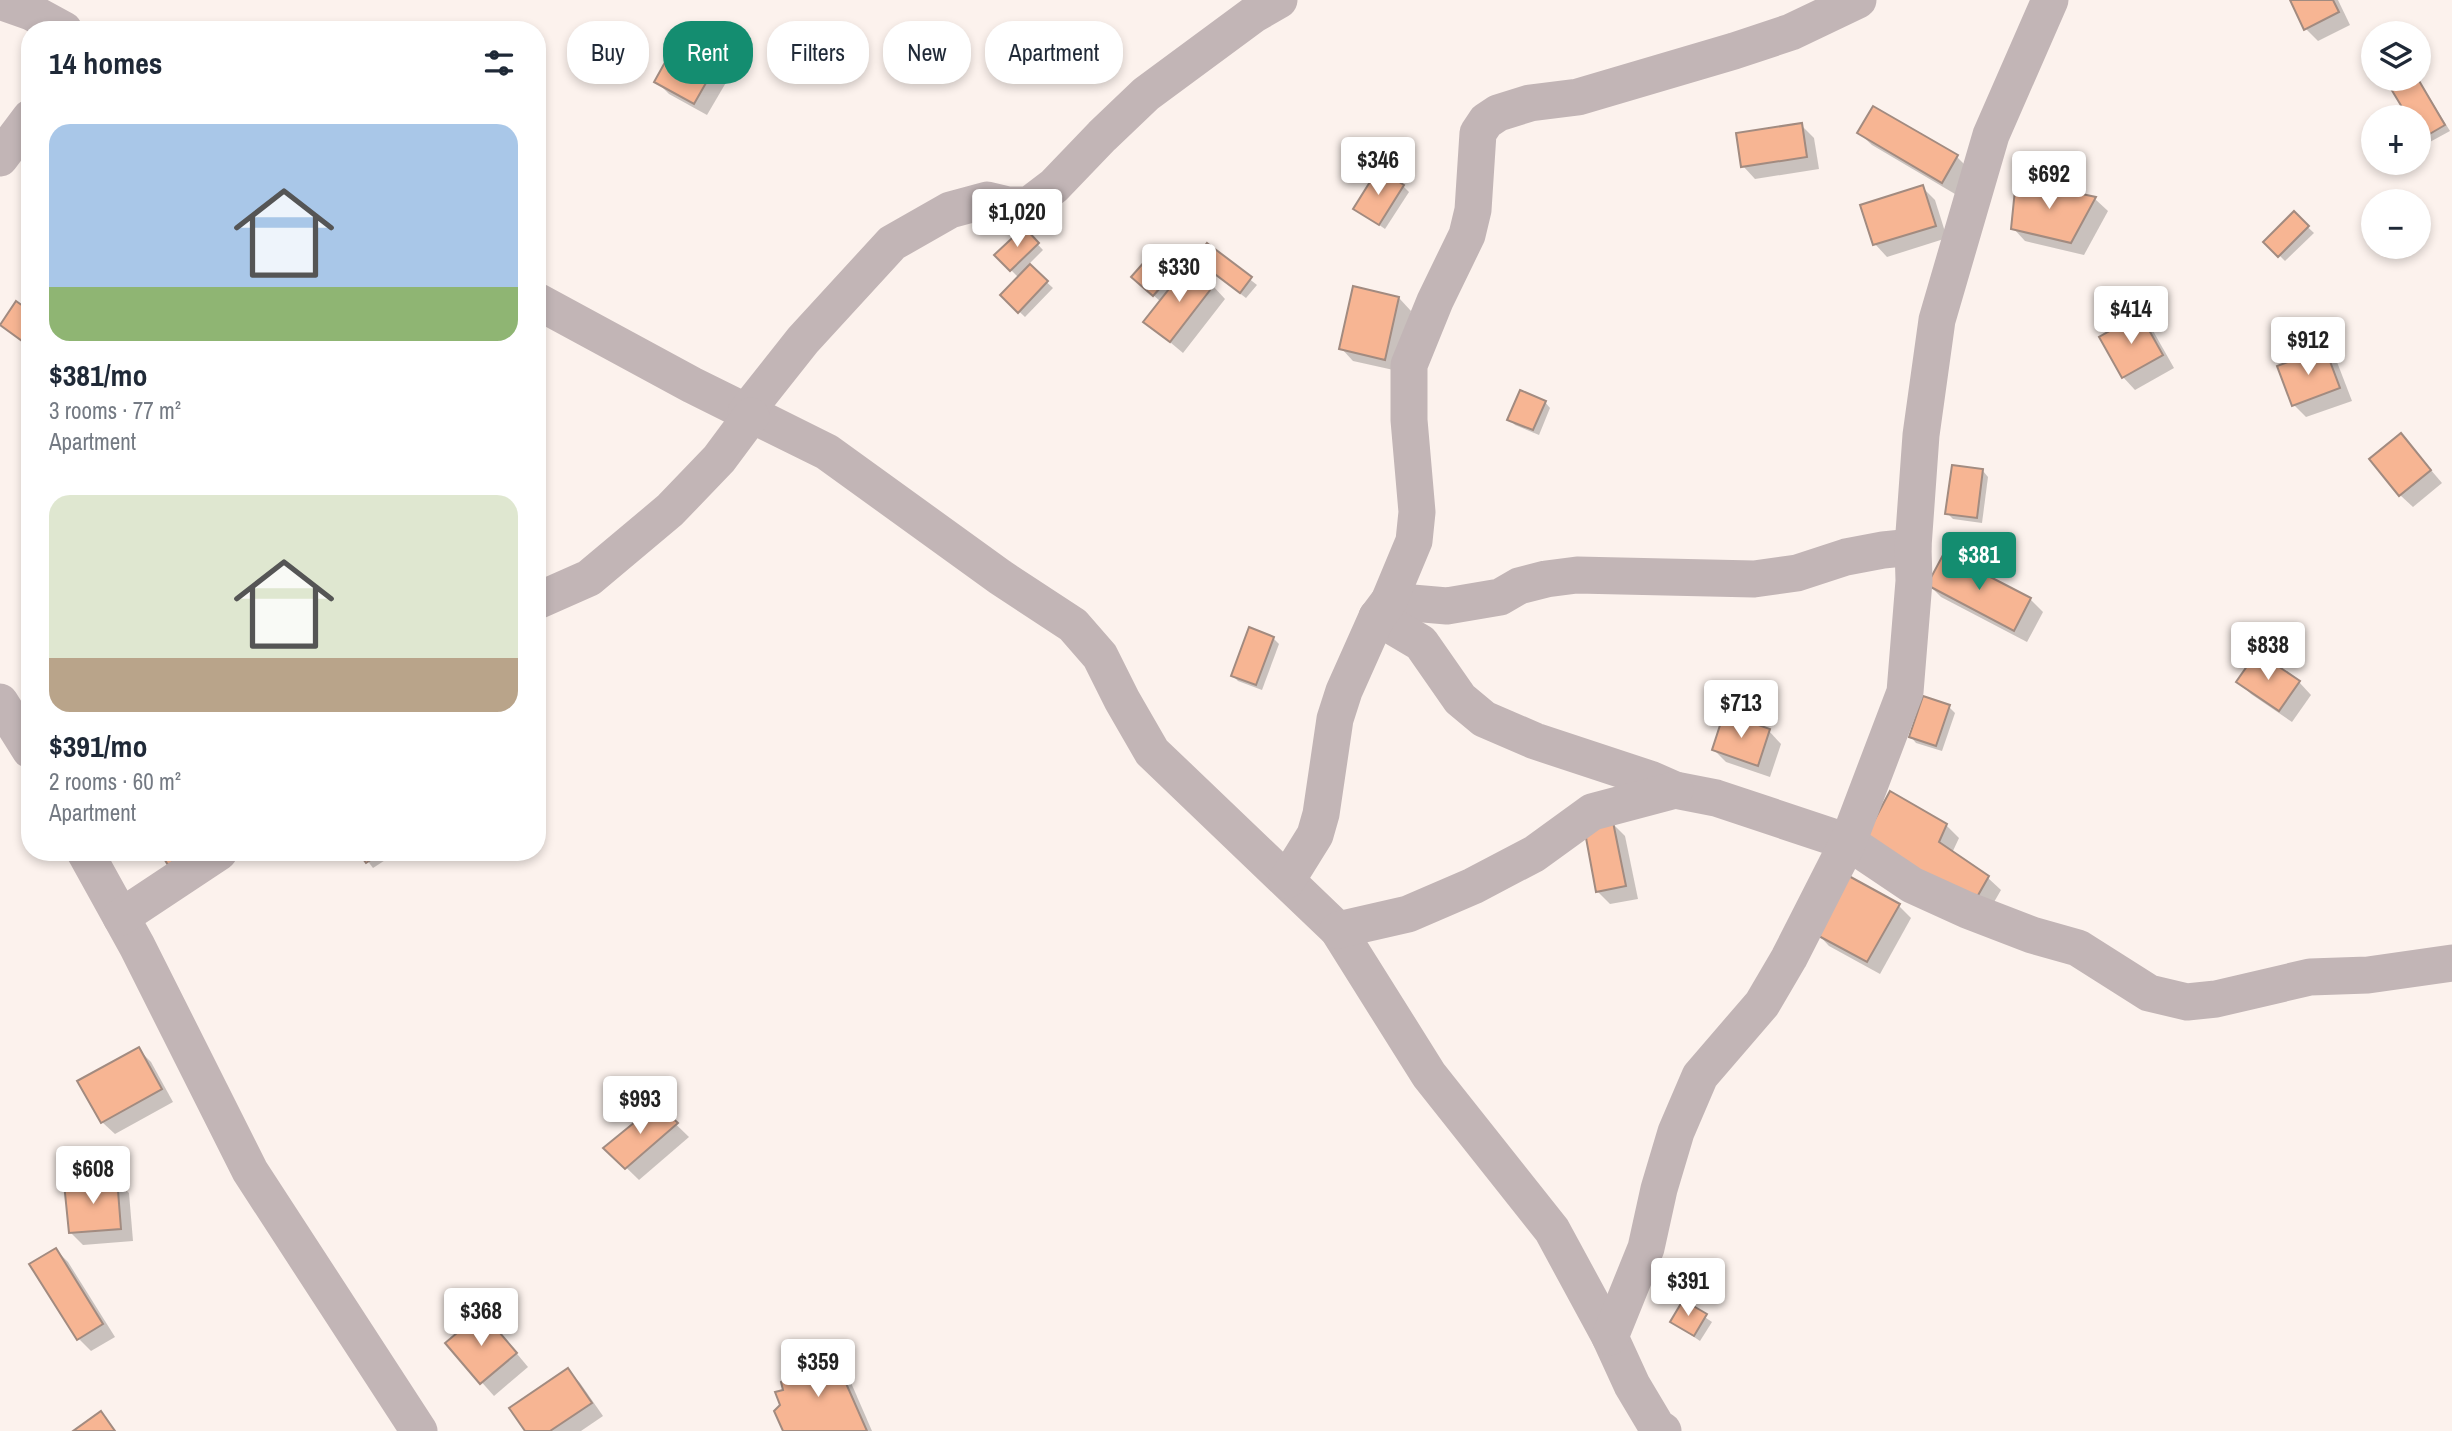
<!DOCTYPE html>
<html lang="en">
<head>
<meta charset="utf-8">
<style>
  body { margin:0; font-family:"Archivo Narrow",sans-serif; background:#f6f6f7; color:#1f2937; height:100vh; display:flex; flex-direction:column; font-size:26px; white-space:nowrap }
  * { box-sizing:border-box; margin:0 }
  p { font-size:23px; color:#747a83 }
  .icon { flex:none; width:38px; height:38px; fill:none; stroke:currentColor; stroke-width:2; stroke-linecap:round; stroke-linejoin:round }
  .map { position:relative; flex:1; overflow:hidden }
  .side { position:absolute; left:21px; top:21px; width:525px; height:840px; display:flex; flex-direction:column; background:#fff; border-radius:28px; box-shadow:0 4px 10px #0003 }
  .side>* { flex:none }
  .guide { position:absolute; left:567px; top:21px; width:665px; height:63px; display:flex; gap:14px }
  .fabs { position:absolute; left:2361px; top:21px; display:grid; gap:14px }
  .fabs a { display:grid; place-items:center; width:70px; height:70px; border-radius:50%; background:#fff; box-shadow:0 4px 10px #0003; font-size:35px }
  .price { position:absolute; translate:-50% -60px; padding:0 16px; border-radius:7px; background:#fff; color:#222; font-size:23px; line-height:46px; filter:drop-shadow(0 2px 4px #0008) }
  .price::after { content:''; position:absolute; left:50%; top:42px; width:21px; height:16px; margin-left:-10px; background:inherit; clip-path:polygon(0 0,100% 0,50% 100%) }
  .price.selected { background:#148d70; color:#fff }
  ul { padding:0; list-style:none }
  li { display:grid; align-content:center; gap:14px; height:371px; padding:0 28px }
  li span { display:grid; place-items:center; height:217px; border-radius:21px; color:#555 }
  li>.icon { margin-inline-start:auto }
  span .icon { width:126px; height:126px; fill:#fffc; stroke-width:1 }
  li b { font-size:30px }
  h2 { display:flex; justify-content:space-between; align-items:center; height:84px; padding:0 28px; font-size:30px }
  .tag { padding:0 24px; border-radius:28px; background:#fff; box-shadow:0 4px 10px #0003; font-size:24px; line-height:63px }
  .tag.selected { background:#148d70; color:#fff }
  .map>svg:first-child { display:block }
  .shadow { fill:#0003 }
  .building { fill:#f7b593; stroke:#a28b80; stroke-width:2 }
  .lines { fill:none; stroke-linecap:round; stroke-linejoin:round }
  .minor { stroke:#c2b5b6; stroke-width:37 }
</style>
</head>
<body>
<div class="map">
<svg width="2452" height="1431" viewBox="0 0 2452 1431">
  <rect width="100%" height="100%" fill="#fcf2ed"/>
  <g class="shadow">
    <path d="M 2292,0 L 2338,0 L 2350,25 L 2318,41 L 2306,29 Z"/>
    <path d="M 718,61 L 731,74 L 707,115 L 669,94 L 656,81 Z"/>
    <path d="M 2402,79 L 2418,79 L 2450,131 L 2428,143 L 2422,137 L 2418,132 L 2418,117 L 2410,117 L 2391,85 Z"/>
    <path d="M 1801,125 L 1814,138 L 1819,169 L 1755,179 L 1743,166 Z"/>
    <path d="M 1859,133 L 1957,157 L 1969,169 L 1955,194 L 1872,145 Z"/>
    <path d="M 2018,182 L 2095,199 L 2108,211 L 2084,255 L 2025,241 L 2013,228 Z"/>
    <path d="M 1403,186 L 1409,192 L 1385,229 L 1355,208 Z"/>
    <path d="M 1922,187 L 1935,200 L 1947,238 L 1887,257 L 1875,244 Z"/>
    <path d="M 2294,214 L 2314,233 L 2285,261 L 2266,242 Z"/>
    <path d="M 1024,230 L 1043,250 L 1028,265 L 1053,288 L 1025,317 L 1002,295 L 1019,278 L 996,255 Z"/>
    <path d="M 1208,246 L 1257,285 L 1246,298 L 1203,265 Z"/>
    <path d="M 1153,255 L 1179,278 L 1213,286 L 1225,299 L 1183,353 L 1145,321 L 1161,302 L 1139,282 Z"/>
    <path d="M 1399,298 L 1411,311 L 1398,371 L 1353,361 L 1341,348 Z"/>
    <path d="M 2139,316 L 2152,329 L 2174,368 L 2135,390 L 2123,377 Z"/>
    <path d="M 2325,350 L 2337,362 L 2352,401 L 2306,417 L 2294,405 Z"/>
    <path d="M 1545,402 L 1550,408 L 1539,435 L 1515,425 L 1509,419 Z"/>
    <path d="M 2401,435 L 2442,483 L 2413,507 L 2400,495 Z"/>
    <path d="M 1983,471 L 1988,477 L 1982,523 L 1953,519 L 1947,513 Z"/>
    <path d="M 1945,555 L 2030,599 L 2043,612 L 2027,642 L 1941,597 L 1929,585 Z"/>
    <path d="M 1273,638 L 1279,644 L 1262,690 L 1238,681 L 1233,676 Z"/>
    <path d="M 2239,682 L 2299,682 L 2311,695 L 2292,722 L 2251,694 Z"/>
    <path d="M 1949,707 L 1955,713 L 1942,751 L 1916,743 L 1911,737 Z"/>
    <path d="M 1769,731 L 1781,744 L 1770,777 L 1726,762 L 1714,750 Z"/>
    <path d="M 1612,823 L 1625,836 L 1638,899 L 1610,904 L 1598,892 Z"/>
    <path d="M 1946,825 L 1959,838 L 1952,853 L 1988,878 L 2001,890 L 1986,916 L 1880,850 Z"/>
    <path d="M 361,852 L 387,852 L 390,857 L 373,868 Z"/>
    <path d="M 1899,906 L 1911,918 L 1880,974 L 1829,946 L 1817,933 Z"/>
    <path d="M 138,1049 L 151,1062 L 173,1102 L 115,1134 L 102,1122 Z"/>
    <path d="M 657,1106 L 689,1137 L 639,1180 L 606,1148 Z"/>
    <path d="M 116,1180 L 129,1193 L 133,1241 L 83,1245 L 70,1232 Z"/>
    <path d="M 56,1250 L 68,1262 L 115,1337 L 91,1351 L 79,1339 Z"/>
    <path d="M 1684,1303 L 1712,1322 L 1700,1341 L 1672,1322 Z"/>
    <path d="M 494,1326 L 528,1367 L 494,1396 L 447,1343 Z"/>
    <path d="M 830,1349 L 842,1362 L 872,1431 L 785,1431 L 782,1405 L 785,1392 Z"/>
    <path d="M 568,1370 L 580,1383 L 603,1416 L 581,1431 L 527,1431 Z"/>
  </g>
  <g class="building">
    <path d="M 2290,0 L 2333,0 L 2339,12 L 2304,30 Z"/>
    <path d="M 679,37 L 719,60 L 694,104 L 654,82 Z"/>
    <path d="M 2398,79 L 2418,79 L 2445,125 L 2421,139 L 2418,117 L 2408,117 L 2388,84 Z"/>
    <path d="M 1873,106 L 1958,155 L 1942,183 L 1857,133 Z"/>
    <path d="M 1802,123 L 1807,157 L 1741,167 L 1736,133 Z"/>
    <path d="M 1378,169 L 1404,185 L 1379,225 L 1353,209 Z"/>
    <path d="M 2016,180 L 2096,197 L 2071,243 L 2011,229 Z"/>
    <path d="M 1923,185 L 1936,226 L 1873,245 L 1860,205 Z"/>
    <path d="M 2294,211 L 2309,226 L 2278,257 L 2263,242 Z"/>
    <path d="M 1024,227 L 1039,243 L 1010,271 L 994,255 Z"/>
    <path d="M 1207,243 L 1252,277 L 1240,293 L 1195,259 Z"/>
    <path d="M 1153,252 L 1175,271 L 1153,296 L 1131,277 Z"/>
    <path d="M 1030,264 L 1048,281 L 1018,313 L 1000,295 Z"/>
    <path d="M 1188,265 L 1214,285 L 1170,342 L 1143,322 Z"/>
    <path d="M 1353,286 L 1399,297 L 1385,360 L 1339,349 Z"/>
    <path d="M 16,301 L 30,311 L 29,346 L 0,325 Z"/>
    <path d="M 2140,314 L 2163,355 L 2122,378 L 2099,337 Z"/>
    <path d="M 2325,348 L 2340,388 L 2292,406 L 2277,366 Z"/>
    <path d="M 1520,390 L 1546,401 L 1533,430 L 1507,420 Z"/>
    <path d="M 2401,433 L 2431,470 L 2399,496 L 2369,459 Z"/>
    <path d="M 1952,465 L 1983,469 L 1977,518 L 1945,514 Z"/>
    <path d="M 1944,553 L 2031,598 L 2014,631 L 1927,585 Z"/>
    <path d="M 1249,627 L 1274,637 L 1256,685 L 1231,676 Z"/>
    <path d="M 2257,652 L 2300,681 L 2279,711 L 2236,682 Z"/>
    <path d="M 1923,696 L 1950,705 L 1936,746 L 1909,737 Z"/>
    <path d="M 1724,713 L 1770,729 L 1758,766 L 1712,750 Z"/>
    <path d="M 1890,791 L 1947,824 L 1939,842 L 1989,876 L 1973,904 L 1865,838 Z"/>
    <path d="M 1613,822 L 1626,886 L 1596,892 L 1584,827 Z"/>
    <path d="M 160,852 L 188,852 L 168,865 Z"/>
    <path d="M 358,852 L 383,852 L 366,863 Z"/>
    <path d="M 1847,875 L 1900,904 L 1867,962 L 1815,934 Z"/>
    <path d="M 139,1047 L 162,1089 L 101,1123 L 77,1081 Z"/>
    <path d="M 657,1104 L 678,1123 L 625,1169 L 603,1148 Z"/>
    <path d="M 117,1178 L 121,1229 L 69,1233 L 64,1183 Z"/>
    <path d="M 56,1248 L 103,1324 L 77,1340 L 29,1264 Z"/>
    <path d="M 1683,1300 L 1707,1314 L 1694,1336 L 1670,1322 Z"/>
    <path d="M 482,1312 L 517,1353 L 480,1384 L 445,1343 Z"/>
    <path d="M 830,1347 L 867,1431 L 783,1431 L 774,1411 L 780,1405 L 775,1392 L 783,1390 L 781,1382 Z"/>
    <path d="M 568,1368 L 592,1403 L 550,1431 L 525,1431 L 509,1408 Z"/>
    <path d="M 101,1411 L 115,1431 L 73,1431 Z"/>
  </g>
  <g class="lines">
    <g class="minor">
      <path d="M 0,1 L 31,12 L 64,30"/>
      <path d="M 0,158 L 30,118"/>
      <path d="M 537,301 L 692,385 L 827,452 L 1000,577 L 1073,625 L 1100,656 L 1122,700 L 1152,752 L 1338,930 L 1429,1075 L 1552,1230 L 1610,1337 L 1632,1385 L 1657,1427 L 1663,1431"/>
      <path d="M 746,412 L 803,340 L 892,243 L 950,210 L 987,200 L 1008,205 L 1029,205 L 1054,186 L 1102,136 L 1146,94 L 1253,15 L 1279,0"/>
      <path d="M 537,601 L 589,578 L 670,510 L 719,459 L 751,416"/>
      <path d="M 1389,601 L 1447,606 L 1500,597 L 1519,586 L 1546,579 L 1577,575 L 1754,579 L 1797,573 L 1846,557 L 1883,550 L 1913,547"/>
      <path d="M 1377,617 L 1421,643 L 1460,699 L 1484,719 L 1535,741 L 1650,779 L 1675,790 L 1716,798 L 1848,842 L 1912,885 L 1967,910 L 2032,935 L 2078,948 L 2149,993 L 2187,1002 L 2216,999 L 2310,977 L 2368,975 L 2452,963"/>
      <path d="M 0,702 L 30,750"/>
      <path d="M 85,852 L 137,946 L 250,1171 L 419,1431"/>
      <path d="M 1287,880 L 1315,835 L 1321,814 L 1335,719 L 1344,691 L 1377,617 L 1389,601 L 1414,541 L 1417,512 L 1409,420 L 1409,365 L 1435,301 L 1467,235 L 1473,210 L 1478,133 L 1486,121 L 1498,113 L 1530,103 L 1578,97 L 1734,51 L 1791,32 L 1858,0"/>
      <path d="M 121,917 L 219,852"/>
      <path d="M 1338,930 L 1408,914 L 1473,886 L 1534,854 L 1592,812 L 1675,790"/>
      <path d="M 1610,1337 L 1646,1248 L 1659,1189 L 1676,1132 L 1700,1076 L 1762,1004 L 1789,958 L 1848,842 L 1905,692 L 1914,581 L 1913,547 L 1921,435 L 1937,320 L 1991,135 L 2050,0"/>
    </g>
  </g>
</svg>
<div class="fabs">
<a><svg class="icon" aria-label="layers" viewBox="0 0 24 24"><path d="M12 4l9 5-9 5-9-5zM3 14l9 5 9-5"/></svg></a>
<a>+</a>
<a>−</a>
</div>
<b class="price" style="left:1378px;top:197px">$346</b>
<b class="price" style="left:2049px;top:211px">$692</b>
<b class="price" style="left:1017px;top:249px">$1,020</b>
<b class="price" style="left:1179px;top:304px">$330</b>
<b class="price" style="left:2131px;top:346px">$414</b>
<b class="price" style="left:2308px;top:377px">$912</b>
<b class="price selected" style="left:1979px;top:592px">$381</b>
<b class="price" style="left:2268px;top:682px">$838</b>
<b class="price" style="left:1741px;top:740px">$713</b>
<b class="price" style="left:640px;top:1136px">$993</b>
<b class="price" style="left:93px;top:1206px">$608</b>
<b class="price" style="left:1688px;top:1318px">$391</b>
<b class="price" style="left:481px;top:1348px">$368</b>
<b class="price" style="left:818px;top:1399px">$359</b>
<div class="guide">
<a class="tag">Buy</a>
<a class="tag selected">Rent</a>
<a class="tag">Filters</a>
<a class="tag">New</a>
<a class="tag">Apartment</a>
</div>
<section class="side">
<h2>14 homes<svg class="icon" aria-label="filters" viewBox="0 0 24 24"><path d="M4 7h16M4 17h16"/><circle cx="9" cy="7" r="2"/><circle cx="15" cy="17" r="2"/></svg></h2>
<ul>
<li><span style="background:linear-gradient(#a9c7e8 75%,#8fb573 0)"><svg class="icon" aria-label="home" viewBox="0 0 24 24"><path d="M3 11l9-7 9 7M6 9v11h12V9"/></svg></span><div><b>$381/mo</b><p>3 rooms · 77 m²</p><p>Apartment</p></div></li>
<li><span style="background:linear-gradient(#dfe7d0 75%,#b9a48a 0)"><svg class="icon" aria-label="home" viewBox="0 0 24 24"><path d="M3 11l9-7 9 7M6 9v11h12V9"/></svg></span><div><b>$391/mo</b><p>2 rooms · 60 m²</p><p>Apartment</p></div></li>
</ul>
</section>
</div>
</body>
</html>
